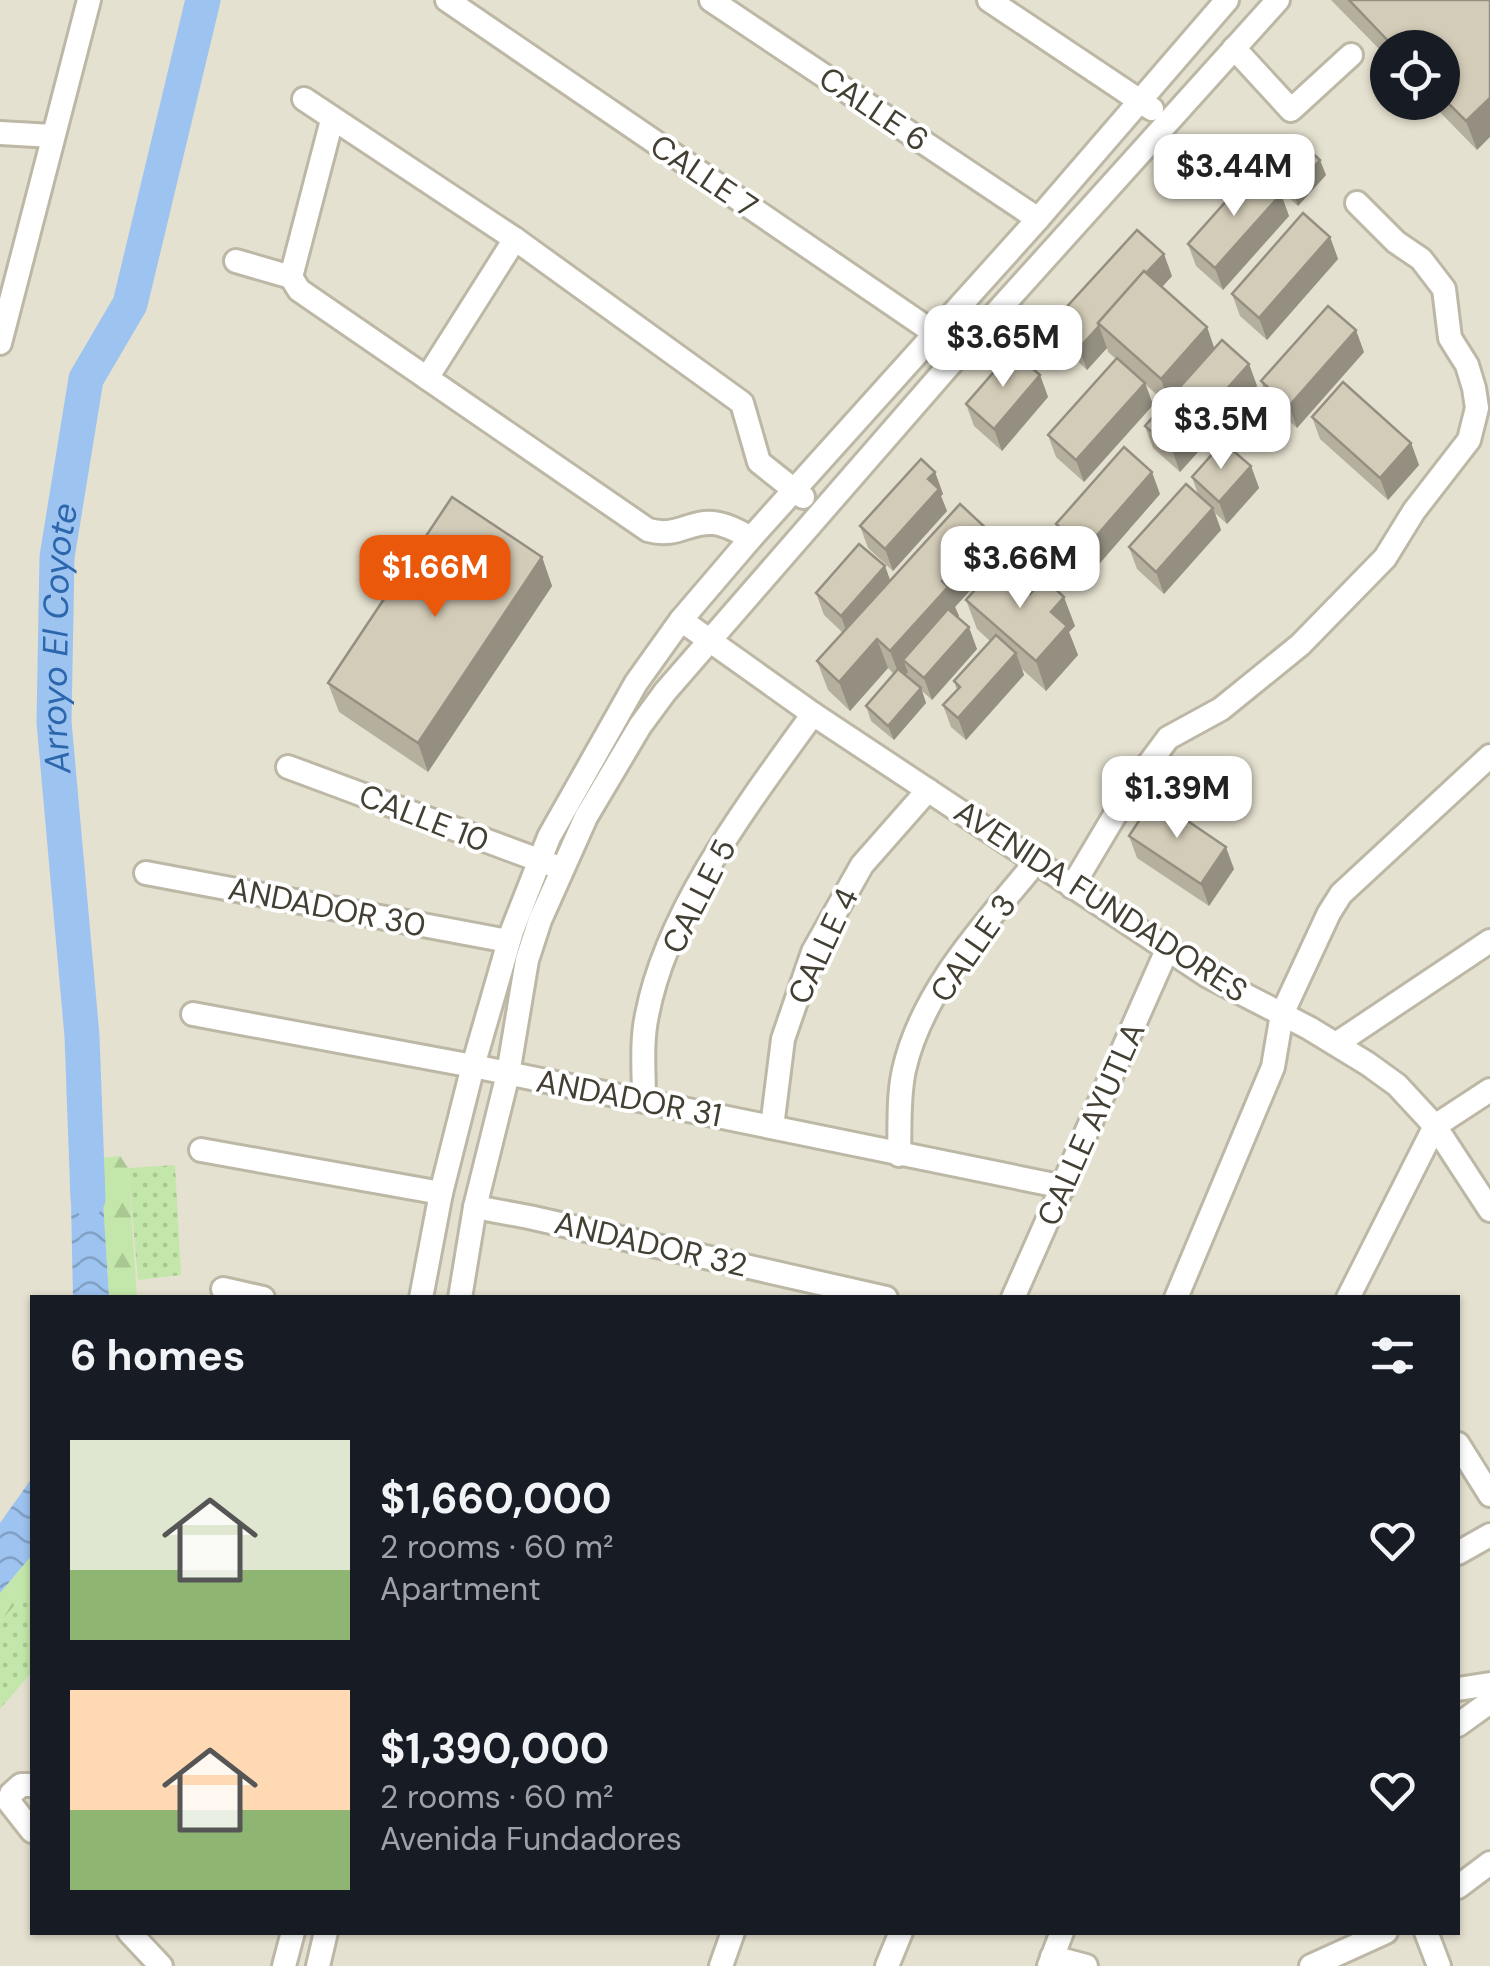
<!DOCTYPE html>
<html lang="en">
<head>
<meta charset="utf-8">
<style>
  body { margin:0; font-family:"DM Sans",sans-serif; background:#242831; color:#f1f3f6; height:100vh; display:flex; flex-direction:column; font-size:38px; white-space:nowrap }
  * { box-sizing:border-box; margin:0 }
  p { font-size:32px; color:#9ea1a6 }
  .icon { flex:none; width:55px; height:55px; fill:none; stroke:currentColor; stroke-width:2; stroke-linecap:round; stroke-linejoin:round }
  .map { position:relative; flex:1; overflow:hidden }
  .drawer { position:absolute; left:30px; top:1295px; width:1430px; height:640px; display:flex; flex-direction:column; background:#171b24; border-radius:0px; box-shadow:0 2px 8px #0004 }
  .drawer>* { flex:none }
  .buttons { position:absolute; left:1370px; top:30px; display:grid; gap:20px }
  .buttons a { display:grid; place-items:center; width:90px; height:90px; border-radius:50%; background:#171b24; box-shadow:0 2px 8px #0004; font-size:50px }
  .price { position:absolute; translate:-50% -85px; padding:0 22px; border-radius:20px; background:#fff; color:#222; font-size:32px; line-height:65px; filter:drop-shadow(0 2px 5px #0008) }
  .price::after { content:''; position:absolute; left:50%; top:60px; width:30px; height:22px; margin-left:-15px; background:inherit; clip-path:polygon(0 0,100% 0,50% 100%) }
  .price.selected { background:#ea580c; color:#fff }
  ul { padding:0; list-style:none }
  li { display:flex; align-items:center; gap:30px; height:250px; padding:0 40px }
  li span { display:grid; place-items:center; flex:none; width:280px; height:200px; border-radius:0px; color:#555 }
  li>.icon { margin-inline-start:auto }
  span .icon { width:120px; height:120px; fill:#fffc; stroke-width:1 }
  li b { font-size:42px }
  h2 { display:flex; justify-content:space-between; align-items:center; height:120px; padding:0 40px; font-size:42px }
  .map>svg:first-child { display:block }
  .residential { fill:#e5e1d0; fill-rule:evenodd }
  .forest { fill:url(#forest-firs) }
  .park { fill:url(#park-dots) }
  .water { fill:url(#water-waves) }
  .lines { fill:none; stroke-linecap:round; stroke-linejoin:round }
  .river { stroke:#9dc3f0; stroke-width:35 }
  .minor-casing { stroke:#bdb7a5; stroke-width:28 }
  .minor { stroke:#fff; stroke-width:22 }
  .wall { fill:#b5af9e }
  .shaded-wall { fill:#948f81 }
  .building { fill:#d3ccb8; stroke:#948f81; stroke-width:2.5 }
  .labels { text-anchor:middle; stroke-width:8; stroke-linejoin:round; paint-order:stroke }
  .street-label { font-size:32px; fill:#433f33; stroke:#fff }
  .water-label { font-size:35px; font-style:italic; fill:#2c67ae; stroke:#fff }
</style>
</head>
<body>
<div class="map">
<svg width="1490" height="1966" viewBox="0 0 1490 1966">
  <defs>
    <pattern id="forest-firs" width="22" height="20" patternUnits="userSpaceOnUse" patternTransform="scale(2.5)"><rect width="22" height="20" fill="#c3e7aa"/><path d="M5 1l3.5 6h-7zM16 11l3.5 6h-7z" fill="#a9c793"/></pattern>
    <pattern id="park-dots" width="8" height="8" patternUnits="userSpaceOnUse" patternTransform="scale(2.5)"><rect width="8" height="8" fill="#c3e7aa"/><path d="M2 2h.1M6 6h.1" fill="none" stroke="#a9c793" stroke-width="1.8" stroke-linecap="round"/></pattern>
    <pattern id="water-waves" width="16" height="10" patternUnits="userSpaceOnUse" patternTransform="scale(2.5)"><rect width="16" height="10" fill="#9dc3f0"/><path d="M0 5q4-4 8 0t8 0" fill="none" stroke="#82a0c3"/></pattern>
  </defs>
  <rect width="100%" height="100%" fill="#f1efe2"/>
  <path class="residential" d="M 0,0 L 1490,0 L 1490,1966 L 0,1966 ZM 1388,48 L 1442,48 L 1442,102 L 1388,102 ZM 32,1298 L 1458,1298 L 1458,1932 L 32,1932 Z"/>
  <g class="forest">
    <path d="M 120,1156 L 128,1168 L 137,1297 L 109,1297 L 100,1158 Z"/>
    <path d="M 32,1555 L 32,1586 L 0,1622 L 0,1593 Z"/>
  </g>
  <g class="park">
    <path d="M 175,1165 L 181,1275 L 138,1280 L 128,1168 Z"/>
    <path d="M 32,1586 L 32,1672 L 0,1709 L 0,1622 Z"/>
  </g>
  <g class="water">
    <path d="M 100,1153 L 109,1297 L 73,1297 L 70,1155 Z"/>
    <path d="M 32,1478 L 32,1555 L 0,1593 L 0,1523 Z"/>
  </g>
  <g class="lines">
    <path class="river" id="s1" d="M 88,1199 L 82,1036 L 54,722 L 57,557 L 86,379 L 130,304 L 203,0"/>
    <g class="minor-casing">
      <g id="minor">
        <path d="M 447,0 L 933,332 L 959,354"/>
        <path d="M 711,0 L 1038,219"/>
        <path d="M 989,0 L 1152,109"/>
        <path d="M 1234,48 L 1291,110 L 1351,55"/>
        <path d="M 304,99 L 515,239 L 742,403 L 759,462 L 803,497"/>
        <path d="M 0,133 L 53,136"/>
        <path d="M 236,261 L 291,277 L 299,290 L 648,530 C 678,538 688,521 713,523 C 726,524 740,532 751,538"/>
        <path d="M 291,277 L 332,120"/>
        <path d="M 0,343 L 89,0"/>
        <path d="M 427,378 L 515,239"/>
        <path d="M 681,620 L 813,714 L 1208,976 L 1309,1028 L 1368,1064 L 1397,1085 L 1435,1126 L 1490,1210"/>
        <path d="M 288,767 L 552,865"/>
        <path d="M 146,873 L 508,941"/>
        <path d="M 1072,887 L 1131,788 L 1168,738 L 1221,709 L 1300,645 L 1385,558 L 1414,511 L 1469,440 L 1477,408 L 1474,388 L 1467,365 L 1450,338 L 1444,289 L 1421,259 L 1396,242 L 1357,203"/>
        <path d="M 193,1014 L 473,1066 L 1064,1187"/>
        <path d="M 1336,1044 L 1490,941"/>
        <path d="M 644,1100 C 644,1073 641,1042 647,1015 C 667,909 751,800 813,714"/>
        <path d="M 772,1127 L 783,1039 L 813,952 L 862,865 L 928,790"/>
        <path d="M 201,1150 L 441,1193"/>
        <path d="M 899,1155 C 900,1127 898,1097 904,1070 C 922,990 985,924 1035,863"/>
        <path d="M 475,1207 L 529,1217 L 886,1298"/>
        <path d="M 223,1289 L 263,1298"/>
        <path d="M 421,1298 L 441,1193 L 473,1066 L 512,931 L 549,837 L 636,683 L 681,620 L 751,538 L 1038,219 L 1227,0"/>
        <path d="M 460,1298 L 475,1207 L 508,1074 L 527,960 L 540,920 L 586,817 L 640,726 L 665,692 L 959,354 L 1278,0"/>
        <path d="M 1013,1298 L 1167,950"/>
        <path d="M 1176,1298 L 1273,1067 L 1282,1014 L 1329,913 L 1341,894 L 1490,756"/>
        <path d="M 1348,1298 L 1435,1126 L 1490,1090"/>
        <path d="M 1458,1444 L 1490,1495"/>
        <path d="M 1458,1553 L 1490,1535"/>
        <path d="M 1458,1689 L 1490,1684"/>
        <path d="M 1458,1725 L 1490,1702"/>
        <path d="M 32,1785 L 21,1785 L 11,1794 L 10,1803 L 32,1831"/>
        <path d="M 1458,1887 L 1490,1863"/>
        <path d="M 129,1932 L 161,1966"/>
        <path d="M 1426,1932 L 1439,1966"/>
        <path d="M 1052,1957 L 1086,1966"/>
        <path d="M 284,1966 L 293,1932"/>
        <path d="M 318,1966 L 326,1932"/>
        <path d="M 721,1966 L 733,1932"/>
        <path d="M 887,1966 L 901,1932"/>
        <path d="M 1049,1966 L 1062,1932"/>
        <path d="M 1311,1966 L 1386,1932"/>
      </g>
    </g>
    <use href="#minor" class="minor"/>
  </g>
  <g class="wall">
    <path d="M 1331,0 L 1490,0 L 1477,150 L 1430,102 L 1442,102 L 1442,48 L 1388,48 L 1388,58 Z"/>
    <path d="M 1266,166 L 1326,175 L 1298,206 L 1271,181 Z"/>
    <path d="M 1281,194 L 1289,216 L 1223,290 L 1196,266 L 1188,244 Z"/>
    <path d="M 1330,237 L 1338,259 L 1267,340 L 1240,316 L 1232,294 Z"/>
    <path d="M 1172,276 L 1162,287 L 1207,327 L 1214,348 L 1249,364 L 1257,386 L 1180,472 L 1153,448 L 1145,426 L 1166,403 L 1146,385 L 1153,405 L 1084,482 L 1056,457 L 1048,435 L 1116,359 L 1108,352 L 1107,348 L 1087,370 L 1060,345 L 1052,323 Z"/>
    <path d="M 1364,352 L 1297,428 L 1269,403 L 1261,381 Z"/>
    <path d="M 1040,375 L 1048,397 L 1002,451 L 974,426 L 966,404 Z"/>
    <path d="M 1312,417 L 1411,443 L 1419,465 L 1388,500 L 1320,439 Z"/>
    <path d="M 1251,466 L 1259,488 L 1227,524 L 1215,513 L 1221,530 L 1164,594 L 1137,569 L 1129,547 L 1198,494 L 1192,477 Z"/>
    <path d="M 935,472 L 943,494 L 941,496 L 947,511 L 893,571 L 868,548 L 860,526 Z"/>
    <path d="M 1160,494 L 1093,571 L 1064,546 L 1056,524 Z"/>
    <path d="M 994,545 L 1028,553 L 1034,568 L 1018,583 L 1030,594 L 1075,626 L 1069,632 L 1078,655 L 1046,691 L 1022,669 L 1024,675 L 966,740 L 951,727 L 943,705 L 957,690 L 954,681 L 990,641 L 977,629 L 966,600 L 986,578 L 984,575 L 955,607 L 959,616 L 958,618 L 977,649 L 932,700 L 922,691 L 926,703 L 894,740 L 871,721 L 866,706 L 894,674 L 888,668 L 850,711 L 828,690 L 817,661 L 843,633 L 824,615 L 816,593 L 885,566 L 890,581 Z"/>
    <path d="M 542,557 L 552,586 L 428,772 L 339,712 L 328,683 Z"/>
    <path d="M 1129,836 L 1234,869 L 1209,906 L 1137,858 Z"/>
  </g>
  <g class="shaded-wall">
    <path d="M 1490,98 L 1490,137 L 1477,150 L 1466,121 Z"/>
    <path d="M 1320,160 L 1326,175 L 1298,206 L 1293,191 Z"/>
    <path d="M 1281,194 L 1289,216 L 1223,290 L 1215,268 Z"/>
    <path d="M 1330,237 L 1338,259 L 1267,340 L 1259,318 Z"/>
    <path d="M 1164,254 L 1172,276 L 1115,339 L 1100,325 Z"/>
    <path d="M 1099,326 L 1107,348 L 1087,370 L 1079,348 Z"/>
    <path d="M 1207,327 L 1217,356 L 1171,408 L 1161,379 Z"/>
    <path d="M 1356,330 L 1364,352 L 1297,428 L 1289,406 Z"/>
    <path d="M 1249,364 L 1257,386 L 1180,472 L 1172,450 Z"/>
    <path d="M 1040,375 L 1048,397 L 1002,451 L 994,429 Z"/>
    <path d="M 1145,383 L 1153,405 L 1084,482 L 1076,460 Z"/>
    <path d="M 1411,443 L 1419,465 L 1388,500 L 1380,478 Z"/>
    <path d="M 1251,466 L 1259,488 L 1227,524 L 1219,502 Z"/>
    <path d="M 935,472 L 943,494 L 941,496 L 947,511 L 893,571 L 885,549 L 928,479 Z"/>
    <path d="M 1152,472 L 1160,494 L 1093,571 L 1085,549 Z"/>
    <path d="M 1213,508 L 1221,530 L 1164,594 L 1156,572 Z"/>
    <path d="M 988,530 L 999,559 L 979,561 L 984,575 L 955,607 L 959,616 L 912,668 L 903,660 L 908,672 L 901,680 L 890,651 L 942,581 Z"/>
    <path d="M 1028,553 L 1034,568 L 1006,596 L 1001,581 Z"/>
    <path d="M 542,557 L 552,586 L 428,772 L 418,743 Z"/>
    <path d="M 885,566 L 893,588 L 849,638 L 841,616 Z"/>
    <path d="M 1064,597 L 1075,626 L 1069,632 L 1078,655 L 1046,691 L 1036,661 L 1051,612 Z"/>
    <path d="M 969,627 L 977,649 L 932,700 L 924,678 Z"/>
    <path d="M 877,639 L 888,668 L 850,711 L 839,682 Z"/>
    <path d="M 1016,653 L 1024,675 L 966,740 L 958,718 Z"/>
    <path d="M 921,688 L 926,703 L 894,740 L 888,726 Z"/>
    <path d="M 1226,847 L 1234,869 L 1209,906 L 1201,884 Z"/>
  </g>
  <g class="building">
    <path d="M 1349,0 L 1490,0 L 1490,98 L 1466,121 L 1442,97 L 1442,48 L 1395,48 Z"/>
    <path d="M 1293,136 L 1320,160 L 1293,191 L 1266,166 Z"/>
    <path d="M 1254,170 L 1281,194 L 1215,268 L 1188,244 Z"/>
    <path d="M 1303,213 L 1330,237 L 1259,318 L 1232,294 Z"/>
    <path d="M 1137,230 L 1164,254 L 1146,273 L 1144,271 L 1098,323 L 1099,326 L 1079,348 L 1052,323 Z"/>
    <path d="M 1144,271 L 1207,327 L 1161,379 L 1098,323 Z"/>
    <path d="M 1328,306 L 1356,330 L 1289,406 L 1261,381 Z"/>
    <path d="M 1222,340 L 1249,364 L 1172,450 L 1145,426 Z"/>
    <path d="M 1012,351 L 1040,375 L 994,429 L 966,404 Z"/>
    <path d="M 1117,358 L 1145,383 L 1076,460 L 1048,435 Z"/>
    <path d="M 1343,382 L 1411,443 L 1380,478 L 1312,417 Z"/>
    <path d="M 1223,442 L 1251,466 L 1219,502 L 1192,477 Z"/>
    <path d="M 1124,447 L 1152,472 L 1085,549 L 1056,524 Z"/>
    <path d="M 921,459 L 935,472 L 928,479 L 939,489 L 885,549 L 860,526 Z"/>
    <path d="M 1186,484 L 1213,508 L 1156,572 L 1129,547 Z"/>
    <path d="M 452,497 L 542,557 L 418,743 L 328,683 Z"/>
    <path d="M 960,504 L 988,530 L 942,581 L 948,587 L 890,651 L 877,639 L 839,682 L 817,661 Z"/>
    <path d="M 1005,532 L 1028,553 L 1008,574 L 997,565 L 991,572 L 979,561 Z"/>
    <path d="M 859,544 L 885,566 L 841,616 L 816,593 Z"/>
    <path d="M 997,565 L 1030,594 L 1044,578 L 1064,597 L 1051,612 L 1067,626 L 1036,661 L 966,600 Z"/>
    <path d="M 948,609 L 969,627 L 924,678 L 903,660 Z"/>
    <path d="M 996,635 L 1016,653 L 958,718 L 943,705 L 960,687 L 954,681 Z"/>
    <path d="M 898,669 L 921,688 L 888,726 L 866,706 Z"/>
    <path d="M 1154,798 L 1226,847 L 1201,884 L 1129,836 Z"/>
  </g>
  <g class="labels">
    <g class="street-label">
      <text transform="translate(874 109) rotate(34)" y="11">CALLE 6</text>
      <text transform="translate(704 176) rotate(34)" y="11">CALLE 7</text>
      <text transform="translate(424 818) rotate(21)" y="11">CALLE 10</text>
      <text transform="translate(699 896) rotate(-63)" y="11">CALLE 5</text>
      <text transform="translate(1101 901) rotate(33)" y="11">AVENIDA FUNDADORES</text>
      <text transform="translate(327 907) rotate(11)" y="11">ANDADOR 30</text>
      <text transform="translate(823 946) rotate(-65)" y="11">CALLE 4</text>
      <text transform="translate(973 948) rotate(-55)" y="11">CALLE 3</text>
      <text transform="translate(629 1098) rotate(11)" y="11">ANDADOR 31</text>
      <text transform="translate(1091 1124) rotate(-66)" y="11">CALLE AYUTLA</text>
      <text transform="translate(651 1244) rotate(13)" y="11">ANDADOR 32</text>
    </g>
    <g class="water-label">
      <text dy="12" stroke="none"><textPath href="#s1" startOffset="562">Arroyo El Coyote</textPath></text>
    </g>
  </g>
</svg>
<div class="buttons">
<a><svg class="icon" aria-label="locate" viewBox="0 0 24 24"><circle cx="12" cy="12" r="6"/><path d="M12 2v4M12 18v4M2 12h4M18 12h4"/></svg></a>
</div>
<b class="price" style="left:1234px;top:219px">$3.44M</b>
<b class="price" style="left:1003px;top:390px">$3.65M</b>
<b class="price" style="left:1221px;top:472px">$3.5M</b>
<b class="price" style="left:1020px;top:611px">$3.66M</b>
<b class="price selected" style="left:435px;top:620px">$1.66M</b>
<b class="price" style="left:1177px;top:841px">$1.39M</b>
<section class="drawer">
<h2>6 homes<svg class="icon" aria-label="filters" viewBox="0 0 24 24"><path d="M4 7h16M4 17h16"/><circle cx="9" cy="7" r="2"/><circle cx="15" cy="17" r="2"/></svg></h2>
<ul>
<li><span style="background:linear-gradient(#dfe7d0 65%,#8fb573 0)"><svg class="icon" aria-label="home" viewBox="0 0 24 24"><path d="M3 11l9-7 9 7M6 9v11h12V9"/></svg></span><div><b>$1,660,000</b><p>2 rooms · 60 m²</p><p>Apartment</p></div><svg class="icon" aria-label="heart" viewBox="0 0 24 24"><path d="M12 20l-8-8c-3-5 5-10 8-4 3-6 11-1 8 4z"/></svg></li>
<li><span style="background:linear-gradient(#ffd9b3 60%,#8fb573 0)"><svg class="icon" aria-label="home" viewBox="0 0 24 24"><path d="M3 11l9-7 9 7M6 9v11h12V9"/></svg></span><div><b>$1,390,000</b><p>2 rooms · 60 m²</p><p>Avenida Fundadores</p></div><svg class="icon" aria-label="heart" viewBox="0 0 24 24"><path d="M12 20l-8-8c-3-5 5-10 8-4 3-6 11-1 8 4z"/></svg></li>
</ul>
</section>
</div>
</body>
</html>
